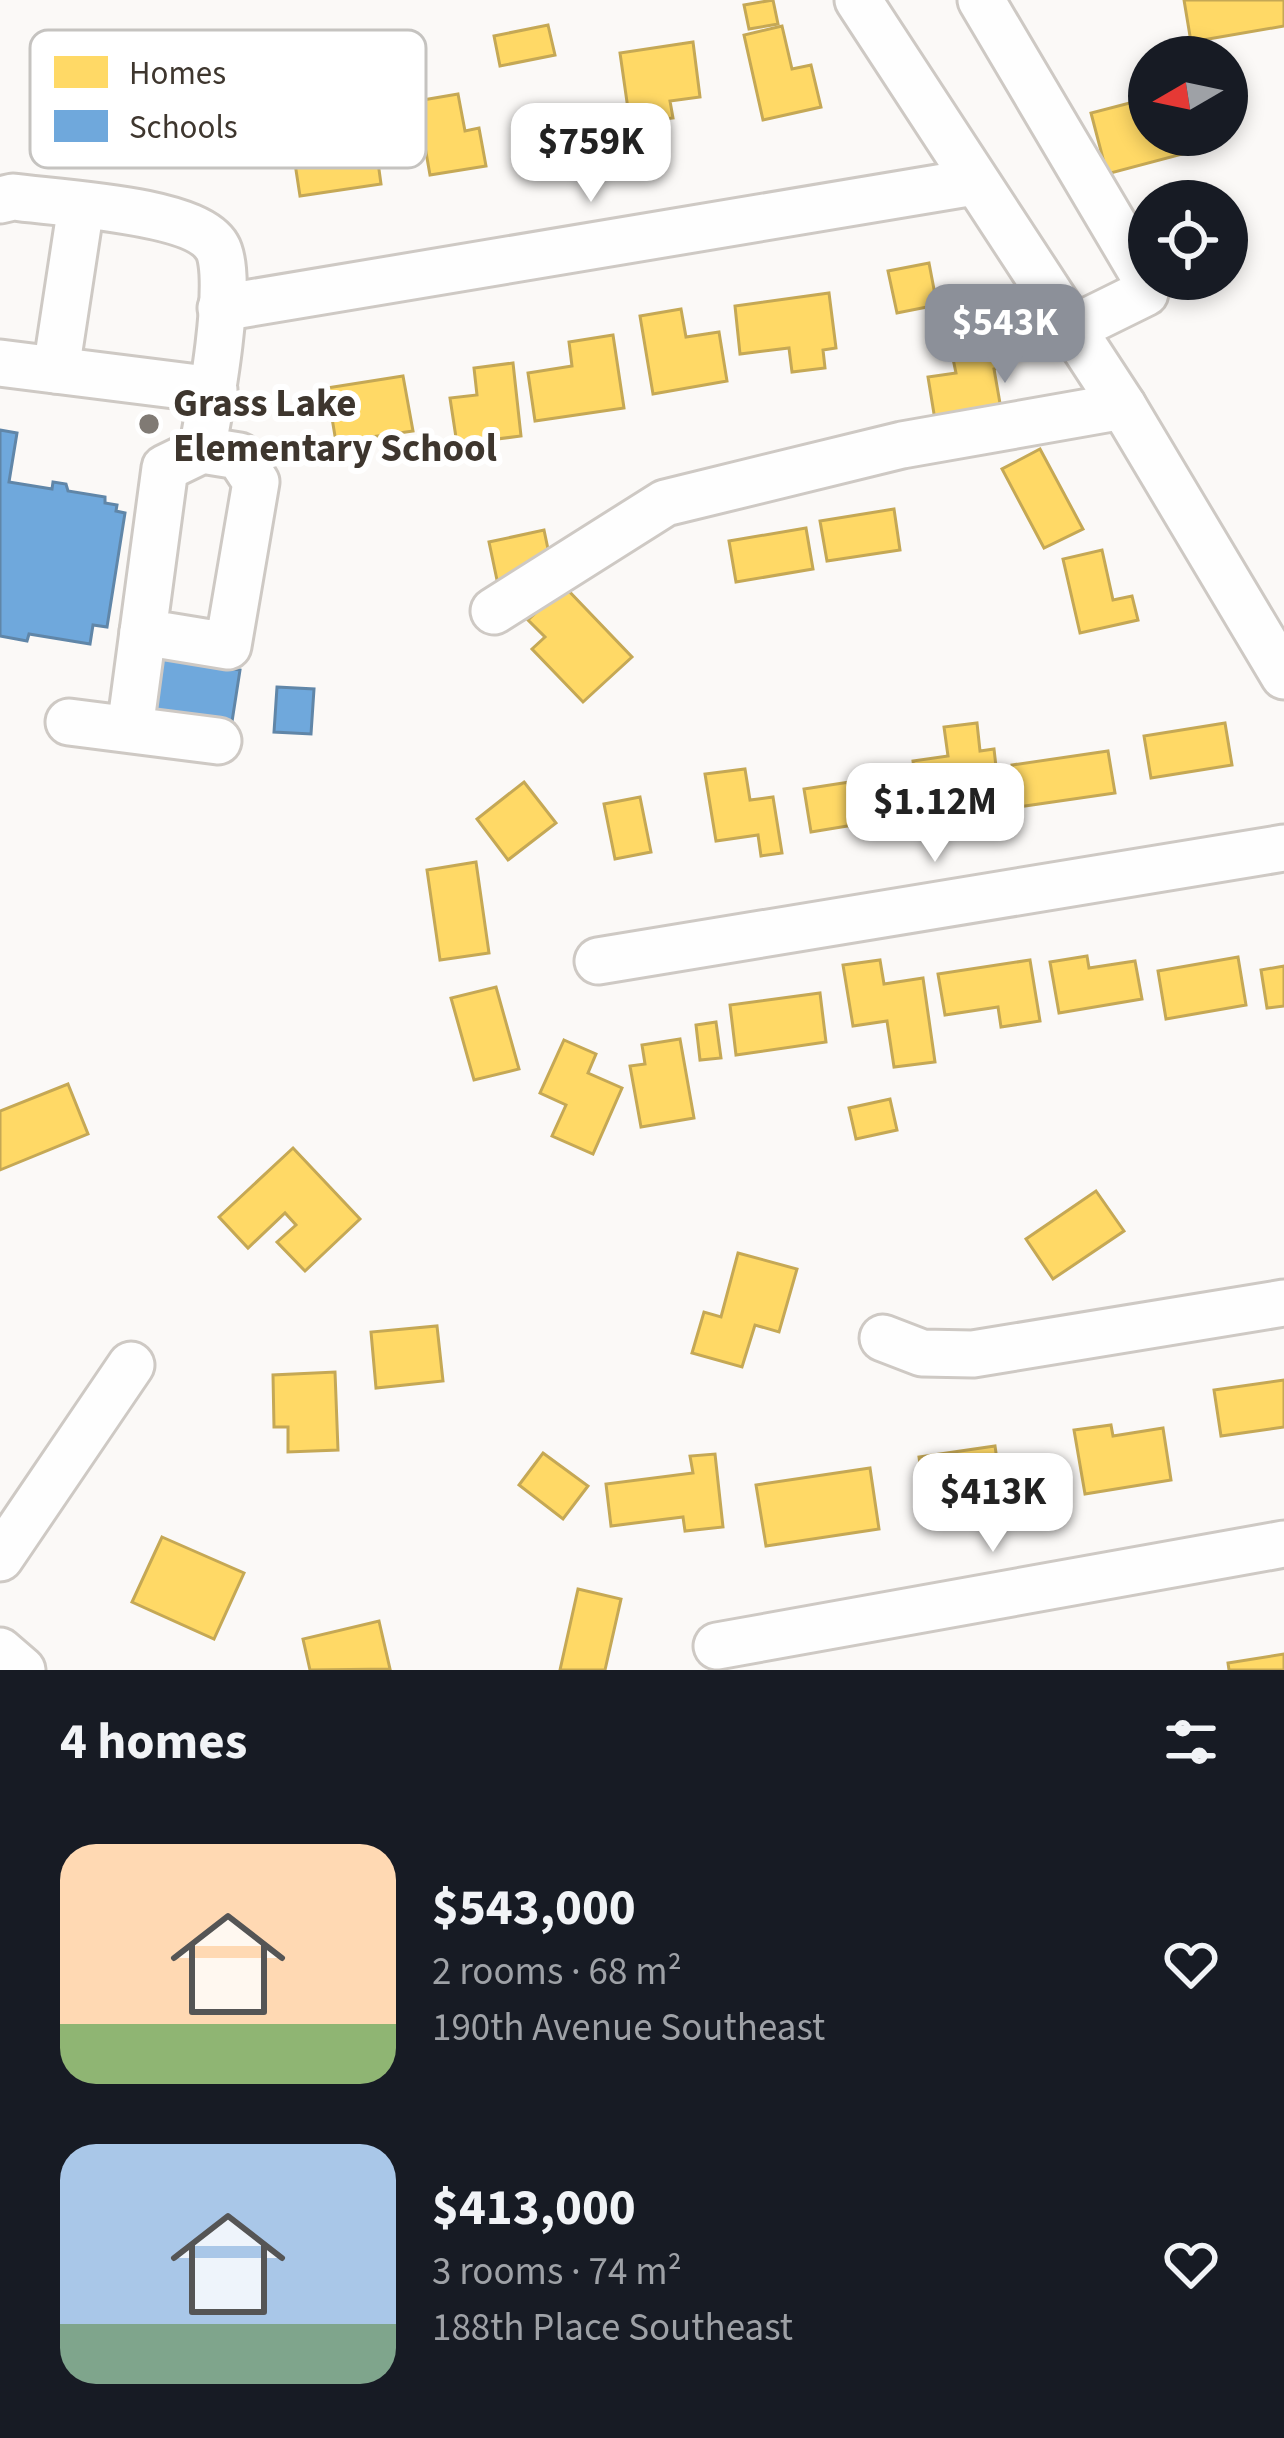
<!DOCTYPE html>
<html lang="en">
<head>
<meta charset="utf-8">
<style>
  body { margin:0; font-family:"Source Sans 3",sans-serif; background:#20242c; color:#f1f3f6; height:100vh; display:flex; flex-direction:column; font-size:45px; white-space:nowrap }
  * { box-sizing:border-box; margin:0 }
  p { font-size:39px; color:#9ea1a6 }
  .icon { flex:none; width:66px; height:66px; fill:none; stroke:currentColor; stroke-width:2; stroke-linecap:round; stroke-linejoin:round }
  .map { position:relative; height:1670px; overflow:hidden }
  .panel { display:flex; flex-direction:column; background:#171b24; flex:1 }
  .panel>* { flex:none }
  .needle { width:78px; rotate:261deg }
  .tools { position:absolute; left:1128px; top:36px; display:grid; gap:24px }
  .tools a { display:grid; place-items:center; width:120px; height:120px; border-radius:50%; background:#171b24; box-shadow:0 6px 18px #0003; font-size:60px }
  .price { position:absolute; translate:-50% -102px; padding:0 27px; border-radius:24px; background:#fff; color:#222; font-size:39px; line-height:78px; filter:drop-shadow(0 3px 6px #0008) }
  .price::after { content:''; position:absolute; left:50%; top:72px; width:36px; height:27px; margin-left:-18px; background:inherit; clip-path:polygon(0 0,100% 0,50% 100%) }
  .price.on { background:#8c9099; color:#fff }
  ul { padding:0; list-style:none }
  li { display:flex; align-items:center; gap:36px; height:300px; padding:0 60px }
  li span { display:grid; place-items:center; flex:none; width:336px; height:240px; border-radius:36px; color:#555 }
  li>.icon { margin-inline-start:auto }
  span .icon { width:144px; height:144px; fill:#fffc; stroke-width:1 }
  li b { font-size:51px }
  h2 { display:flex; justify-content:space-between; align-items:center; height:144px; padding:0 60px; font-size:51px }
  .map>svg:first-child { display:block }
  .homes { fill:#ffd966; stroke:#c5a855; stroke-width:3 }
  .schools { fill:#6fa8dc; stroke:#6086a8; stroke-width:3 }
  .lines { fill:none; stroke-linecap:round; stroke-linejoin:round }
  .minor-casing { stroke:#cec9c4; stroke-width:51 }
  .minor { stroke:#fefefe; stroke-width:45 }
  .poi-dot { fill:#807a74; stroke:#fff; stroke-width:4.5 }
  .labels { text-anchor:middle; stroke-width:12; stroke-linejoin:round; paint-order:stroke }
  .poi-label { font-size:39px; font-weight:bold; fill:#3e362e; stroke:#fff; text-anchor:start }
  .key { fill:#fff; stroke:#c5c3c0; stroke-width:3 }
  .key-label { font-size:33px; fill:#3e362e }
</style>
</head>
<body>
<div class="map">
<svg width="1284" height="1670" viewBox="0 0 1284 1670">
  <rect width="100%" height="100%" fill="#fbf9f7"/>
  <g class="homes">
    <path d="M 773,0 L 778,24 L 749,29 L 744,5 Z"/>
    <path d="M 1184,0 L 1284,0 L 1284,26 L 1191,42 Z"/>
    <path d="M 548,25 L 555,55 L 500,66 L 494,36 Z"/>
    <path d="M 782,26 L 792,69 L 811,65 L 821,107 L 763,120 L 744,35 Z"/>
    <path d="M 693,42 L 700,97 L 670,101 L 673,118 L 630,123 L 620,53 Z"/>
    <path d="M 458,94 L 465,131 L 479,128 L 486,166 L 430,175 L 417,101 Z"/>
    <path d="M 1149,98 L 1149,135 L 1201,135 L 1205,148 L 1107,174 L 1091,113 Z"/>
    <path d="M 611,107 L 618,154 L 535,166 L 528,119 Z"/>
    <path d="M 373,126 L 381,184 L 300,196 L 294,157 L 335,151 L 332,132 Z"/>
    <path d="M 929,263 L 937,305 L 897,313 L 888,271 Z"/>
    <path d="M 829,293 L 836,348 L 823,350 L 825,368 L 792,372 L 789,348 L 740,354 L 735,306 Z"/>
    <path d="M 681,309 L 686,337 L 719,332 L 727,381 L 653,394 L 640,316 Z"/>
    <path d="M 613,335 L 624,408 L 535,421 L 528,373 L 572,366 L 569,342 Z"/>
    <path d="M 1002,346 L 1005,367 L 994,369 L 1001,409 L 935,420 L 928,377 L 956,373 L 952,354 Z"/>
    <path d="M 513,363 L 521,436 L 457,444 L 450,398 L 477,395 L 474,368 Z"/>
    <path d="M 403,376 L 413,431 L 336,442 L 327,388 Z"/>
    <path d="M 1040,449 L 1083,529 L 1044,548 L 1002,469 Z"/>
    <path d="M 894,509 L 900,550 L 827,561 L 820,521 Z"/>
    <path d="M 806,528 L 813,569 L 736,582 L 729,541 Z"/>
    <path d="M 544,530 L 552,568 L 497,580 L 489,542 Z"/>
    <path d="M 1102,550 L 1113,600 L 1132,596 L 1138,620 L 1080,633 L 1063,559 Z"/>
    <path d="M 564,586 L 632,657 L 583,702 L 532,649 L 545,637 L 528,620 Z"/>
    <path d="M 977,723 L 980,751 L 994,749 L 998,784 L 969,788 L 971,806 L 920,813 L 913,761 L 948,756 L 944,727 Z"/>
    <path d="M 1225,723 L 1232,765 L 1151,778 L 1144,736 Z"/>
    <path d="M 1108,751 L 1115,793 L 1018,807 L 1012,765 Z"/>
    <path d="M 745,769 L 750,800 L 773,797 L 782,853 L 761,856 L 758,835 L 716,841 L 705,774 Z"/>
    <path d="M 895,775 L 902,817 L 811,832 L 804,789 Z"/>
    <path d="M 524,782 L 556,823 L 508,860 L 477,819 Z"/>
    <path d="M 640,797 L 651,852 L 615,859 L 604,804 Z"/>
    <path d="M 476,862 L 489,953 L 440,960 L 427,870 Z"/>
    <path d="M 1087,956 L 1089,968 L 1135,961 L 1142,999 L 1059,1013 L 1050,962 Z"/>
    <path d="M 1238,957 L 1246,1005 L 1166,1019 L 1158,971 Z"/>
    <path d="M 880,960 L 884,984 L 923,978 L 935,1062 L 894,1067 L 887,1021 L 853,1026 L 843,965 Z"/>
    <path d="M 1030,960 L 1040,1021 L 1001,1027 L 998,1007 L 945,1015 L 938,974 Z"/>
    <path d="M 1284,966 L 1284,1006 L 1267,1008 L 1261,970 Z"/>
    <path d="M 496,987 L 519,1069 L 474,1080 L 451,998 Z"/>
    <path d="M 820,993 L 826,1042 L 736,1055 L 730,1005 Z"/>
    <path d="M 716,1022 L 721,1058 L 700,1060 L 696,1025 Z"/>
    <path d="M 680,1039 L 694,1118 L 641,1127 L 630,1066 L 645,1064 L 642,1045 Z"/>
    <path d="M 564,1040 L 596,1054 L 588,1073 L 622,1088 L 593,1154 L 552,1136 L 566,1105 L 540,1093 Z"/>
    <path d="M 68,1084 L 88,1134 L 0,1170 L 0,1111 Z"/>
    <path d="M 890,1099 L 897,1130 L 856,1139 L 849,1108 Z"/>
    <path d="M 293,1148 L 360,1219 L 305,1271 L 277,1242 L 296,1225 L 285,1213 L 248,1248 L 219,1217 Z"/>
    <path d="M 1096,1191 L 1124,1231 L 1053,1279 L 1026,1239 Z"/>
    <path d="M 738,1253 L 797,1269 L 779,1332 L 755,1325 L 742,1367 L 692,1353 L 704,1312 L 721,1317 Z"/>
    <path d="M 437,1326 L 443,1381 L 376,1388 L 371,1332 Z"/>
    <path d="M 335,1372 L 338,1450 L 288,1452 L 288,1427 L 274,1427 L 273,1375 Z"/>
    <path d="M 1284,1380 L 1284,1427 L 1221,1436 L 1214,1390 Z"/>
    <path d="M 1111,1425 L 1113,1436 L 1163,1428 L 1171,1480 L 1085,1494 L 1074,1430 Z"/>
    <path d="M 995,1446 L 1004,1508 L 953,1515 L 950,1494 L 925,1498 L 919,1457 Z"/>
    <path d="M 543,1453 L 588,1486 L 563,1519 L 519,1485 Z"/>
    <path d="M 715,1454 L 723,1527 L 685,1531 L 683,1517 L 611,1526 L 606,1484 L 693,1473 L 690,1456 Z"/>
    <path d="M 870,1468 L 879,1529 L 766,1546 L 756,1485 Z"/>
    <path d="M 162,1537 L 244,1573 L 214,1639 L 132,1602 Z"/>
    <path d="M 578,1589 L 621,1599 L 605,1670 L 560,1670 Z"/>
    <path d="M 379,1621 L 390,1669 L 310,1670 L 303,1639 Z"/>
    <path d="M 1284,1654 L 1284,1670 L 1229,1670 L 1228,1663 Z"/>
  </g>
  <g class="schools">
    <path d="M 0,430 L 17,433 L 9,482 L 52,489 L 53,482 L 66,484 L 68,491 L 105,497 L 105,503 L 117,505 L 116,511 L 125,513 L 107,627 L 93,625 L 90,644 L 29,634 L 27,641 L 0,636 Z"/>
    <path d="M 162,658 L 240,670 L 231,728 L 153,716 Z"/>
    <path d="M 277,687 L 314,689 L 311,734 L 274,732 Z"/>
  </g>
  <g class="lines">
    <g class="minor-casing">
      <g id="minor">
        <path d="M 858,0 L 1123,406 L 1284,676"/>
        <path d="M 981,0 L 1147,281 L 1145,293 L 1072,329"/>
        <path d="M 0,200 L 13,197 C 58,203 195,209 217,247 C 235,276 209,413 202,450"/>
        <path d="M 221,308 L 974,182"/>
        <path d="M 0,363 L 214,390"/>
        <path d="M 56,370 L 81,206"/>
        <path d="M 202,450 L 239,456 L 256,482 L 228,646 L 143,632 L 165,468 Z"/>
        <path d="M 494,611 L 665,503 L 902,445 L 1123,406"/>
        <path d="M 69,722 L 218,741"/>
        <path d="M 130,729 L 143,632"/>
        <path d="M 598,961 L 1284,848"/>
        <path d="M 883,1338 L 922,1353 L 973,1354 L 1284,1303"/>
        <path d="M 0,1558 L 131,1365"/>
        <path d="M 717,1646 L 1284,1544"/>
        <path d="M 0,1651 L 22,1670"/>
      </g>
    </g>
    <use href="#minor" class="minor"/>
  </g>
  <circle class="poi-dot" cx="149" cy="424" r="12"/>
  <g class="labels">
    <g class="poi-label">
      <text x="173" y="416">Grass Lake<tspan x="173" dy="45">Elementary School</tspan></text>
    </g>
  </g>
  <rect x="30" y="30" width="396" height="138" rx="18" class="key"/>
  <rect x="54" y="56" width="54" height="32" fill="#ffd966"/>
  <rect x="54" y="110" width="54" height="32" fill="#6fa8dc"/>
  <g class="key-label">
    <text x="129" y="84">Homes</text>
    <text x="129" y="138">Schools</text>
  </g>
</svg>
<div class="tools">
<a><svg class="needle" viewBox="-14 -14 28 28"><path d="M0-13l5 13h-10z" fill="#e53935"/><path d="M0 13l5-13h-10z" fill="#9ea1a6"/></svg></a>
<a><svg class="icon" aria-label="locate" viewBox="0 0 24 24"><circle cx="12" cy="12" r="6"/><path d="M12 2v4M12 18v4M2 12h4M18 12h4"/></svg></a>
</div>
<b class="price" style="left:591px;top:205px">$759K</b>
<b class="price on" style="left:1005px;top:386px">$543K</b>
<b class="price" style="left:935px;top:865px">$1.12M</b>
<b class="price" style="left:993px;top:1555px">$413K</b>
</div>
<section class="panel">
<h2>4 homes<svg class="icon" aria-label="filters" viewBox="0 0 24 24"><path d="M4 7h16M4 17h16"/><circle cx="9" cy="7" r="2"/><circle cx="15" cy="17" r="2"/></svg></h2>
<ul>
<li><span style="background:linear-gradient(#ffd9b3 75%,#8fb573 0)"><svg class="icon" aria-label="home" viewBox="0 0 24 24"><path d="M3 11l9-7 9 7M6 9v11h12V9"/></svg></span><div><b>$543,000</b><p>2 rooms · 68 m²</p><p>190th Avenue Southeast</p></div><svg class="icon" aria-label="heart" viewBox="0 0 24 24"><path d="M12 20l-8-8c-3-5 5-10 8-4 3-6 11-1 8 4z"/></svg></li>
<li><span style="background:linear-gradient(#a9c7e8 75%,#7fa58c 0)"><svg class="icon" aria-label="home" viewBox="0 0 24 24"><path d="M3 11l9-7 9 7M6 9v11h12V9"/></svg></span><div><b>$413,000</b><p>3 rooms · 74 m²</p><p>188th Place Southeast</p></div><svg class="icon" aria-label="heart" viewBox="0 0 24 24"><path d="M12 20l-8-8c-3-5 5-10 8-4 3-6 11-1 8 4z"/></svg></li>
</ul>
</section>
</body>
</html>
